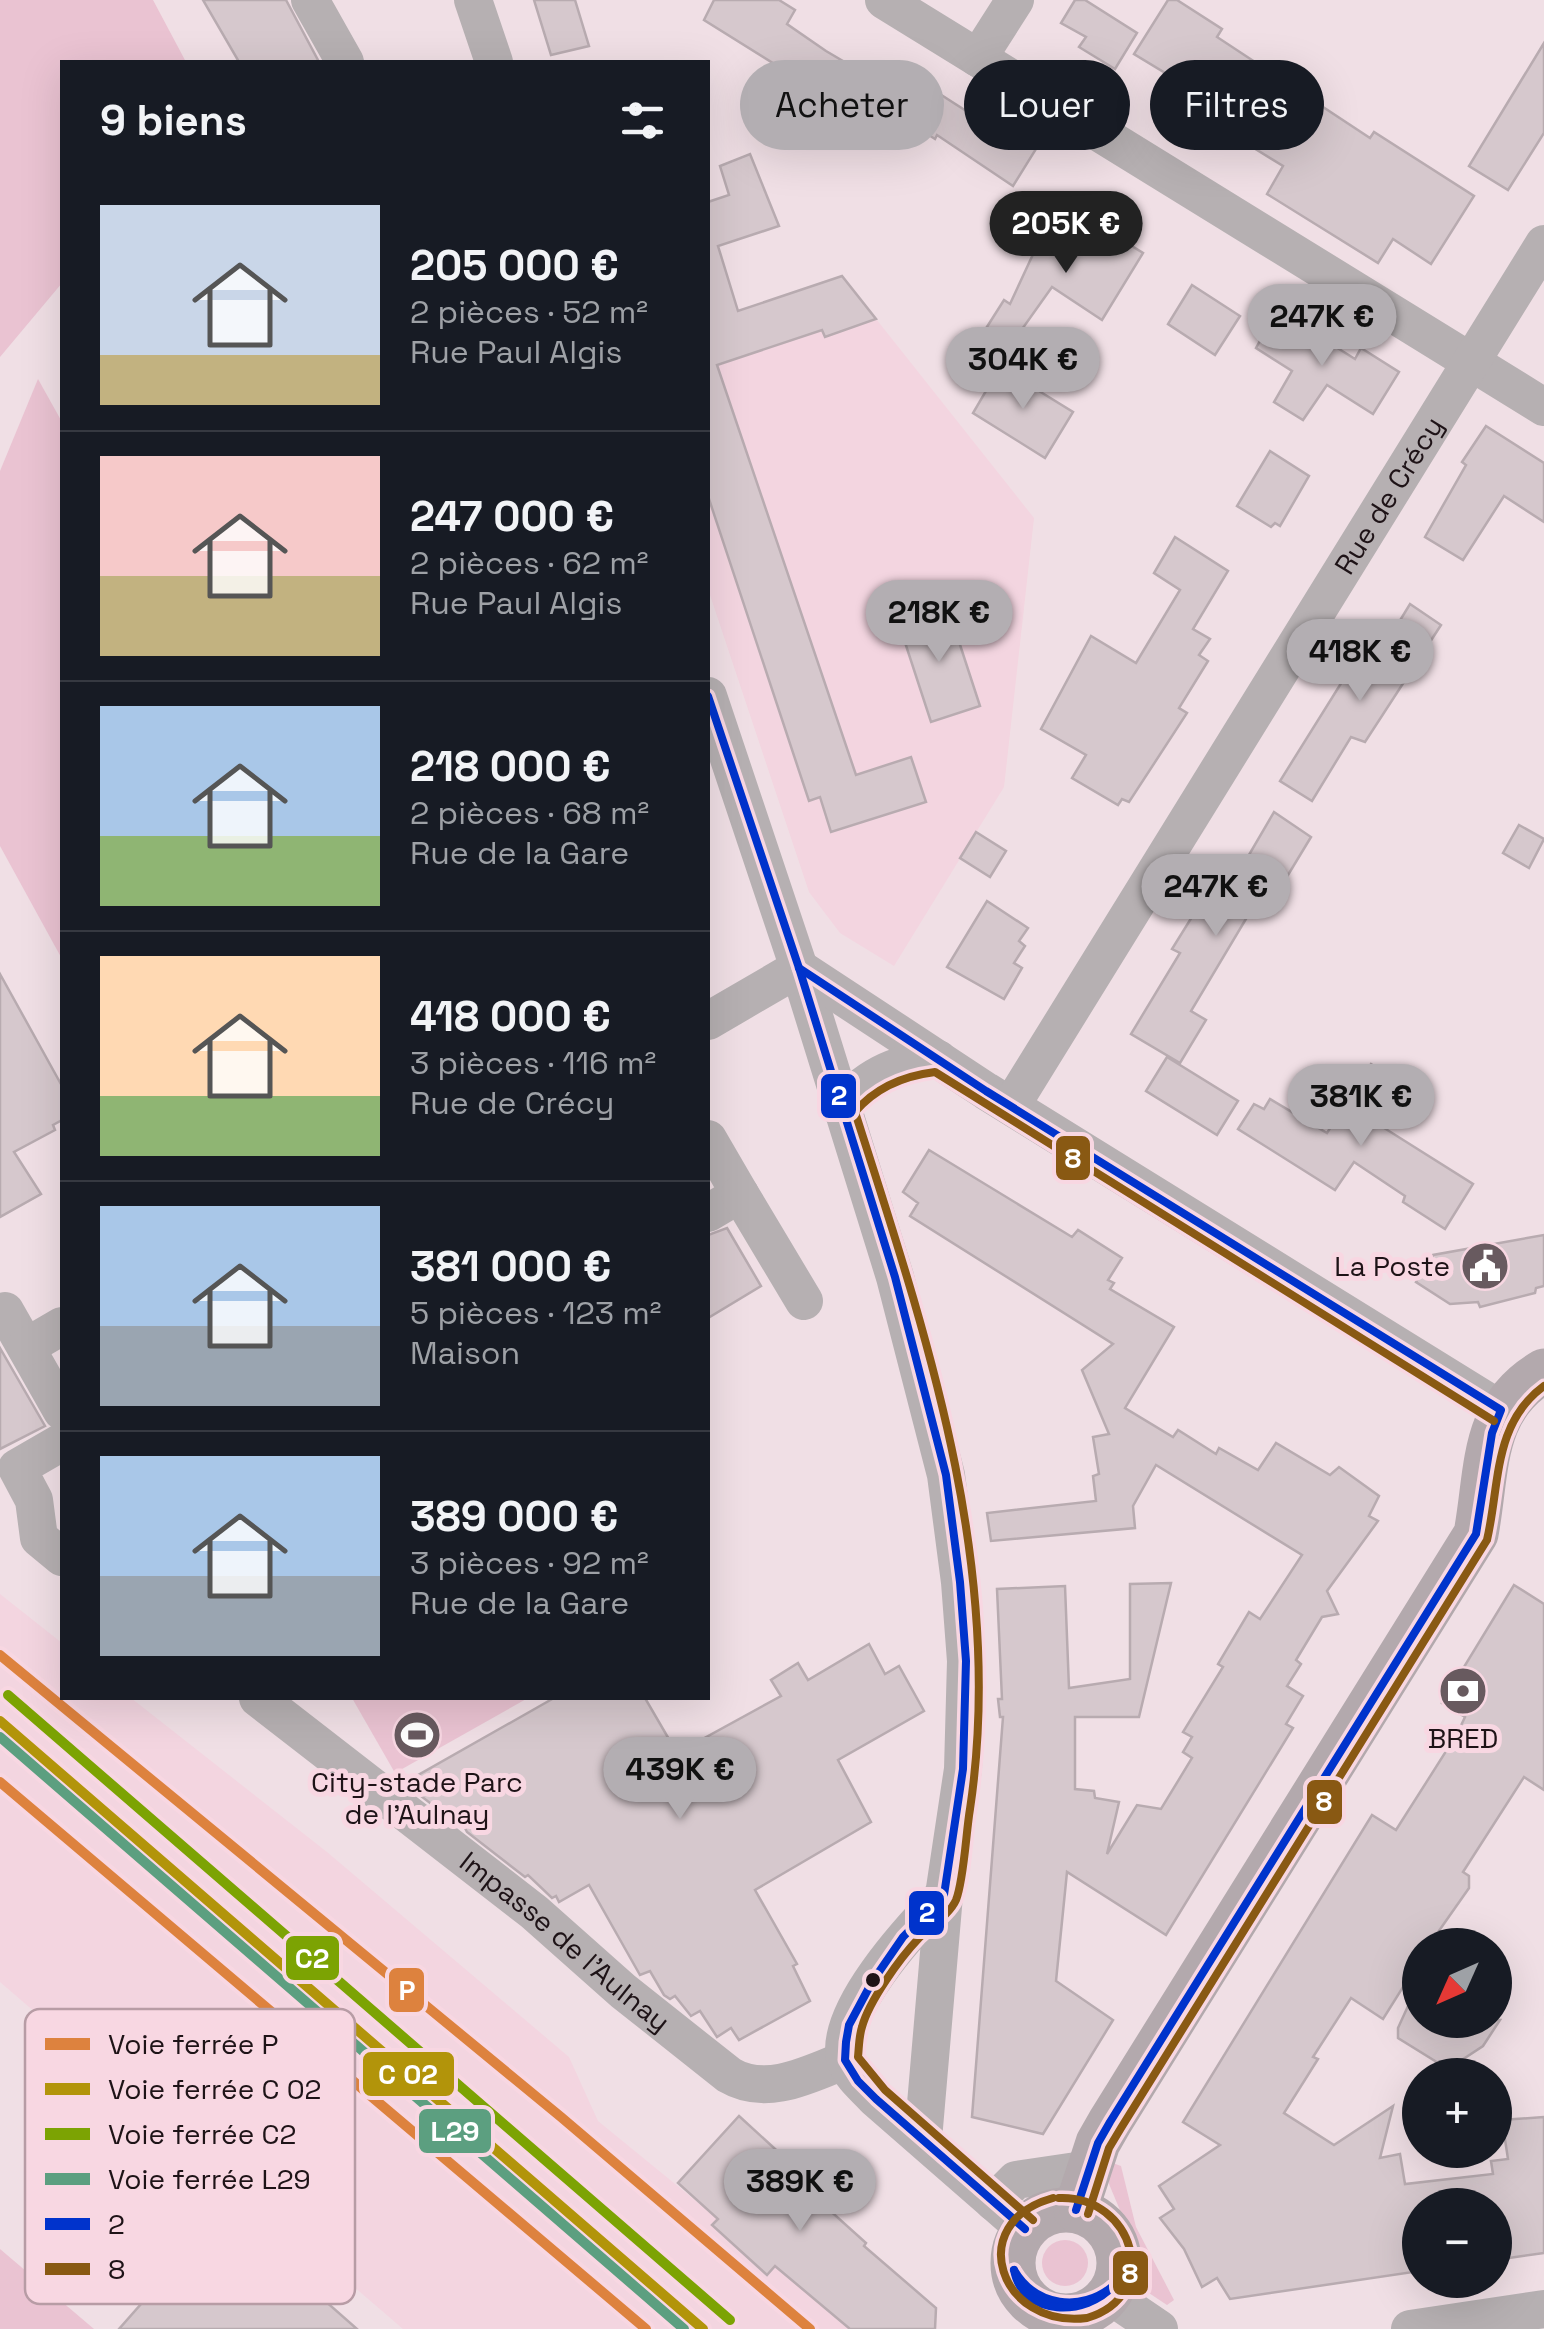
<!DOCTYPE html>
<html lang="fr">
<head>
<meta charset="utf-8">
<style>
  body { margin:0; font-family:"Space Grotesk",sans-serif; background:#20242c; color:#f1f3f6; height:100vh; display:flex; flex-direction:column; font-size:38px; white-space:nowrap }
  * { box-sizing:border-box; margin:0 }
  p { font-size:32px; color:#9ea1a6 }
  .icon { flex:none; width:55px; height:55px; fill:none; stroke:currentColor; stroke-width:2; stroke-linecap:round; stroke-linejoin:round }
  .map { position:relative; flex:1; overflow:hidden }
  .drawer { position:absolute; left:60px; top:60px; width:650px; height:1640px; display:flex; flex-direction:column; background:#171b24; border-radius:0px; box-shadow:0 10px 40px #0002 }
  .drawer>* { flex:none }
  .guide { position:absolute; left:740px; top:60px; width:652px; height:90px; display:flex; gap:20px }
  .needle { width:65px; rotate:225deg }
  .buttons { position:absolute; left:1402px; top:1928px; display:grid; gap:20px }
  .buttons a { display:grid; place-items:center; width:110px; height:110px; border-radius:50%; background:#171b24; box-shadow:0 10px 40px #0002; font-size:50px }
  .price { position:absolute; translate:-50% -85px; padding:0 22px; border-radius:35px; background:#b3aeb2; color:#111; font-size:32px; line-height:65px; filter:drop-shadow(0 2px 5px #0008) }
  .price::after { content:''; position:absolute; left:50%; top:60px; width:30px; height:22px; margin-left:-15px; background:inherit; clip-path:polygon(0 0,100% 0,50% 100%) }
  .price.active { background:#222; color:#fff }
  ul { padding:0; list-style:none }
  li { display:flex; align-items:center; gap:30px; height:250px; padding:0 40px }
  li+li { border-top:2px solid #363941 }
  li span { display:grid; place-items:center; flex:none; width:280px; height:200px; border-radius:0px; color:#555 }
  li>.icon { margin-inline-start:auto }
  span .icon { width:120px; height:120px; fill:#fffc; stroke-width:1 }
  li b { font-size:42px }
  h2 { display:flex; justify-content:space-between; align-items:center; height:120px; padding:0 40px; font-size:42px }
  .pill { padding:0 35px; border-radius:45px; background:#171b24; box-shadow:0 10px 40px #0002; font-size:35px; line-height:90px }
  .pill.active { background:#b3aeb2; color:#111 }
  .map>svg:first-child { display:block }
  .built { fill:#f3d5e0 }
  .green { fill:#eac3d2 }
  .building { fill:#d6c8cd; stroke:#b8abb0; stroke-width:2.5 }
  .lines { fill:none; stroke-linecap:round; stroke-linejoin:round }
  .minor { stroke:#b6b0b2; stroke-width:38 }
  .major { stroke:#b3a9ad; stroke-width:45 }
  .bus-1-casing { stroke:#f8d7e2; stroke-width:15 }
  .bus-2-casing { stroke:#f8d7e2; stroke-width:15 }
  .bus-1 { stroke:#03c; stroke-width:8 }
  .bus-2 { stroke:#895913; stroke-width:8 }
  .rail-1-casing { stroke:#f8d7e2; stroke-width:18 }
  .rail-2-casing { stroke:#f8d7e2; stroke-width:18 }
  .rail-3-casing { stroke:#f8d7e2; stroke-width:18 }
  .rail-4-casing { stroke:#f8d7e2; stroke-width:18 }
  .rail-1 { stroke:#dd823e; stroke-width:10 }
  .rail-2 { stroke:#b2940a; stroke-width:10 }
  .rail-3 { stroke:#7ca303; stroke-width:10 }
  .rail-4 { stroke:#5c9f80; stroke-width:10 }
  .bus-dot { fill:#1e1317; stroke:#f8d7e2; stroke-width:4 }
  .labels { text-anchor:middle; stroke-width:10; stroke-linejoin:round; paint-order:stroke }
  .street-label { font-size:28px; fill:#1e1317; stroke:#f8d7e2 }
  .poi-label { font-size:28px; fill:#1e1317; stroke:#f8d7e2 }
  .key { fill:#f8d7e2; stroke:#b79ca5; stroke-width:2.5 }
  .key-label { font-size:28px; fill:#1e1317 }
  .line-badge { stroke:#f8d7e2; stroke-width:4 }
  .badge-label { font-size:28px; text-anchor:middle; font-weight:bold; fill:#fff }
</style>
</head>
<body>
<div class="map">
<svg width="1544" height="2329" viewBox="0 0 1544 2329">
  <rect width="100%" height="100%" fill="#f0dfe5"/>
  <g class="built">
    <path d="M 842,276 L 1034,518 L 1004,787 L 894,966 L 840,933 L 809,892 L 708,589 L 708,321 Z"/>
    <path d="M 0,1594 L 62,1643 L 62,1698 L 131,1698 L 327,1852 L 569,2057 L 598,2121 L 718,2219 L 713,2225 L 775,2266 L 850,2329 L 403,2329 L 0,1982 Z"/>
  </g>
  <g class="green">
    <path d="M 0,0 L 153,0 L 186,62 L 62,62 L 62,283 L 0,357 Z"/>
    <path d="M 38,379 L 62,422 L 62,959 L 0,846 L 0,471 Z"/>
    <path d="M 352,1698 L 528,1698 L 395,1773 Z"/>
    <path d="M 1107,2161 L 1121,2166 L 1136,2227 L 1174,2300 L 1167,2305 L 1149,2293 L 1140,2271 L 1135,2246 L 1109,2184 Z"/>
    <circle cx="1065" cy="2263" r="23"/>
    <path d="M 0,2249 L 94,2329 L 0,2329 Z"/>
  </g>
  <g class="building">
    <path d="M 203,0 L 286,0 L 319,62 L 239,62 Z"/>
    <path d="M 534,0 L 575,0 L 589,46 L 551,55 Z"/>
    <path d="M 714,0 L 779,0 L 795,10 L 787,24 L 826,51 L 877,81 L 881,75 L 914,94 L 921,82 L 985,123 L 988,118 L 1036,149 L 1013,186 L 937,135 L 935,139 L 901,117 L 880,148 L 771,80 L 779,67 L 704,20 Z"/>
    <path d="M 1075,0 L 1085,0 L 1137,33 L 1115,69 L 1079,47 L 1086,37 L 1061,23 Z"/>
    <path d="M 1168,0 L 1177,0 L 1222,29 L 1217,37 L 1370,138 L 1374,132 L 1474,196 L 1431,264 L 1393,239 L 1378,263 L 1267,194 L 1283,166 L 1204,117 L 1213,102 L 1134,54 Z"/>
    <path d="M 1544,43 L 1544,133 L 1508,190 L 1469,166 Z"/>
    <path d="M 750,154 L 779,226 L 718,246 L 738,311 L 842,276 L 876,319 L 825,337 L 822,330 L 717,365 L 856,775 L 911,757 L 926,802 L 831,832 L 820,797 L 809,801 L 708,496 L 708,202 L 729,195 L 720,166 Z"/>
    <path d="M 1054,209 L 1096,237 L 1101,227 L 1143,253 L 1102,320 L 1052,287 L 1003,356 L 990,349 L 995,337 L 985,330 L 1004,300 L 1010,304 Z"/>
    <path d="M 1192,285 L 1240,316 L 1215,355 L 1168,324 Z"/>
    <path d="M 1277,310 L 1355,359 L 1361,348 L 1399,372 L 1373,414 L 1327,385 L 1303,420 L 1274,402 L 1292,371 L 1256,348 Z"/>
    <path d="M 1000,367 L 1073,412 L 1045,458 L 973,413 Z"/>
    <path d="M 1486,426 L 1544,463 L 1544,522 L 1504,496 L 1463,560 L 1425,537 L 1466,465 L 1462,462 Z"/>
    <path d="M 1270,451 L 1309,476 L 1280,526 L 1275,523 L 1271,527 L 1237,506 Z"/>
    <path d="M 1175,537 L 1228,571 L 1193,629 L 1210,639 L 1199,655 L 1208,661 L 1179,708 L 1187,713 L 1129,802 L 1122,799 L 1118,805 L 1072,778 L 1086,755 L 1041,729 L 1091,636 L 1136,663 L 1180,590 L 1154,573 Z"/>
    <path d="M 1410,604 L 1441,625 L 1365,742 L 1351,737 L 1312,801 L 1280,781 L 1345,677 L 1360,686 Z"/>
    <path d="M 948,608 L 980,706 L 931,722 L 899,624 Z"/>
    <path d="M 1274,812 L 1311,837 L 1271,903 L 1259,897 L 1191,1011 L 1206,1020 L 1180,1063 L 1131,1034 L 1180,953 L 1172,949 L 1210,888 L 1225,896 Z"/>
    <path d="M 1519,825 L 1544,839 L 1529,868 L 1503,853 Z"/>
    <path d="M 976,832 L 1006,851 L 990,877 L 960,858 Z"/>
    <path d="M 987,901 L 1028,928 L 1019,941 L 1025,946 L 1014,963 L 1022,968 L 1004,999 L 947,967 Z"/>
    <path d="M 0,974 L 62,1086 L 62,1120 L 53,1125 L 55,1130 L 14,1152 L 41,1194 L 0,1217 Z"/>
    <path d="M 1167,1057 L 1238,1101 L 1217,1135 L 1146,1091 Z"/>
    <path d="M 1371,1064 L 1399,1083 L 1373,1121 L 1473,1184 L 1445,1229 L 1403,1202 L 1405,1196 L 1354,1162 L 1335,1190 L 1238,1129 L 1254,1104 L 1264,1109 L 1270,1099 L 1327,1133 Z"/>
    <path d="M 929,1150 L 1072,1237 L 1078,1230 L 1122,1258 L 1108,1280 L 1114,1283 L 1110,1289 L 1174,1327 L 1125,1408 L 1173,1437 L 1178,1430 L 1216,1454 L 1219,1448 L 1258,1470 L 1276,1443 L 1330,1475 L 1339,1467 L 1379,1496 L 1369,1516 L 1378,1521 L 1327,1591 L 1338,1614 L 1322,1617 L 1296,1660 L 1301,1664 L 1287,1686 L 1303,1696 L 1286,1724 L 1293,1728 L 1166,1935 L 1067,1872 L 1056,1981 L 1113,2020 L 1043,2134 L 972,2117 L 1003,1717 L 1000,1717 L 998,1699 L 1002,1699 L 997,1589 L 1065,1586 L 1069,1688 L 1130,1679 L 1130,1584 L 1171,1583 L 1139,1717 L 1075,1717 L 1075,1789 L 1094,1791 L 1095,1798 L 1119,1802 L 1107,1854 L 1137,1805 L 1161,1809 L 1192,1758 L 1183,1752 L 1192,1737 L 1183,1732 L 1223,1667 L 1218,1664 L 1249,1612 L 1260,1619 L 1302,1555 L 1156,1465 L 1133,1506 L 1135,1528 L 991,1541 L 987,1513 L 1096,1501 L 1093,1476 L 1099,1474 L 1093,1437 L 1109,1434 L 1082,1370 L 1113,1344 L 910,1216 L 918,1203 L 903,1192 Z"/>
    <path d="M 727,1228 L 761,1286 L 708,1318 L 708,1235 Z"/>
    <path d="M 1544,1235 L 1544,1286 L 1536,1288 L 1535,1293 L 1480,1307 L 1478,1302 L 1450,1304 L 1416,1282 L 1433,1255 Z"/>
    <path d="M 0,1348 L 45,1426 L 0,1449 Z"/>
    <path d="M 1514,1585 L 1544,1604 L 1544,1790 L 1524,1777 L 1463,1872 L 1469,1876 L 1469,1888 L 1429,1945 L 1420,1945 L 1420,1960 L 1383,2019 L 1351,1998 L 1313,2057 L 1318,2059 L 1284,2113 L 1334,2145 L 1393,2106 L 1380,2158 L 1400,2154 L 1405,2184 L 1493,2174 L 1491,2161 L 1508,2159 L 1502,2120 L 1544,2117 L 1544,2253 L 1495,2260 L 1495,2205 L 1420,2205 L 1420,2271 L 1230,2299 L 1217,2278 L 1202,2287 L 1184,2249 L 1160,2218 L 1174,2209 L 1159,2186 L 1220,2145 L 1183,2122 L 1372,1815 L 1396,1830 L 1457,1734 L 1465,1717 L 1442,1703 Z"/>
    <path d="M 869,1644 L 885,1674 L 899,1666 L 924,1711 L 838,1760 L 871,1822 L 755,1890 L 797,1964 L 793,1966 L 810,2001 L 739,2040 L 731,2028 L 717,2037 L 700,2011 L 691,2016 L 675,1996 L 670,1999 L 664,1995 L 650,1971 L 640,1975 L 589,1885 L 559,1902 L 556,1896 L 552,1898 L 528,1875 L 525,1877 L 467,1832 L 463,1824 L 460,1826 L 404,1783 L 554,1698 L 645,1698 L 677,1753 L 781,1696 L 771,1680 L 798,1663 L 808,1680 Z"/>
    <path d="M 1408,2006 L 1420,2014 L 1420,2020 L 1500,2020 L 1483,2046 L 1448,2069 L 1398,2038 L 1398,2028 Z"/>
    <path d="M 739,2116 L 833,2202 L 827,2208 L 866,2243 L 864,2246 L 936,2308 L 935,2329 L 850,2329 L 775,2266 L 767,2275 L 712,2225 L 718,2219 L 678,2183 Z"/>
    <path d="M 223,2211 L 357,2329 L 119,2329 Z"/>
  </g>
  <g class="lines">
    <g class="minor">
      <path d="M 310,0 L 345,62"/>
      <path d="M 473,0 L 494,62"/>
      <path d="M 884,0 L 1544,407"/>
      <path d="M 978,58 L 1015,0"/>
      <path d="M 708,696 L 799,968 L 895,1277 L 946,1475 L 960,1582 L 966,1661 L 963,1769 L 944,1895 L 923,2139"/>
      <path d="M 799,968 L 986,1091 L 1501,1410"/>
      <path d="M 708,1021 L 799,968"/>
      <path id="s1" d="M 1011,1106 L 1544,244"/>
      <path d="M 841,1109 C 865,1076 899,1062 938,1059"/>
      <path d="M 708,1139 L 740,1194 L 708,1213"/>
      <path d="M 740,1194 L 804,1301"/>
      <path d="M 5,1311 L 62,1411"/>
      <path d="M 26,1347 L 62,1326"/>
      <path d="M 62,1442 L 17,1468 L 34,1500 L 39,1538 L 62,1557"/>
      <path id="s2" d="M 258,1698 L 534,1912 L 623,1991 L 729,2075 C 766,2097 808,2075 845,2060"/>
      <path d="M 944,1895 C 914,1926 830,2015 846,2062 C 851,2076 866,2088 876,2099 L 1025,2229"/>
      <path d="M 994,2202 L 1016,2180 L 1090,2169"/>
      <path d="M 1109,2295 L 1159,2329"/>
      <path d="M 1410,2329 L 1544,2309"/>
    </g>
    <g class="major">
      <circle cx="1066" cy="2263" r="53"/>
      <path d="M 1076,2210 L 1098,2143 L 1110,2122 L 1476,1534 C 1488,1470 1480,1408 1544,1371"/>
    </g>
    <g class="bus-1-casing">
      <g id="bus-1">
        <path d="M 708,696 L 799,968 L 895,1277 L 946,1475 L 960,1582 L 966,1661 L 963,1769 L 944,1895 L 903,1937 L 872,1982 L 849,2025 L 846,2042 L 845,2060 L 858,2081 L 876,2099 L 1025,2229"/>
        <path d="M 799,968 L 986,1091 L 1501,1410 L 1492,1433 L 1476,1534 L 1110,2122 L 1098,2143 L 1076,2210"/>
        <path d="M 1014,2270 C 1035,2306 1081,2313 1113,2286"/>
        <path d="M 1014,2270 C 1023,2318 1087,2316 1113,2286"/>
      </g>
    </g>
    <g class="bus-2-casing">
      <g id="bus-2">
        <path d="M 1053,2198 C 963,2223 1000,2329 1087,2318 C 1164,2295 1133,2195 1059,2198"/>
        <path d="M 1088,2214 L 1109,2148 L 1121,2128 L 1487,1540 C 1500,1484 1493,1423 1544,1386"/>
        <path d="M 1033,2220 L 885,2090 L 858,2057 C 859,2047 859,2036 862,2027 C 869,2001 900,1958 919,1938 C 930,1927 950,1914 956,1900 C 964,1880 966,1832 970,1809 C 1006,1570 927,1336 855,1112 C 876,1087 903,1076 935,1072 L 1494,1421"/>
      </g>
    </g>
    <use href="#bus-1" class="bus-1"/>
    <use href="#bus-2" class="bus-2"/>
    <g class="rail-1-casing">
      <g id="rail-1">
        <path d="M 0,1655 L 561,2117 L 810,2329"/>
        <path d="M 0,1782 L 646,2329"/>
      </g>
    </g>
    <g class="rail-2-casing">
      <path id="rail-2" d="M 0,1721 L 703,2329"/>
    </g>
    <g class="rail-3-casing">
      <path id="rail-3" d="M 8,1695 L 730,2320"/>
    </g>
    <g class="rail-4-casing">
      <path id="rail-4" d="M 0,1737 L 684,2329"/>
    </g>
    <use href="#rail-1" class="rail-1"/>
    <use href="#rail-2" class="rail-2"/>
    <use href="#rail-3" class="rail-3"/>
    <use href="#rail-4" class="rail-4"/>
  </g>
  <defs>
    <g id="civic-disc" transform="scale(2.5)"><circle r="9.5" fill="#685a5f" stroke="#f8d7e2"/><path d="M-.6-6.5H3V-4.5H.6V-3L4-1V1h2V6H-6V1h2V-1L-.6-3ZM-1.2 2.5V6h2.4V2.5Z" fill="#fff"/></g>
    <g id="bank-disc" transform="scale(2.5)"><circle r="9.5" fill="#685a5f" stroke="#f8d7e2"/><path d="M-6-4H6V4H-6ZM0-2.3a2.3 2.3 0 1 0 0 4.6a2.3 2.3 0 1 0 0-4.6Z" fill="#fff"/></g>
    <g id="stadium-disc" transform="scale(2.5)"><circle r="9.5" fill="#685a5f" stroke="#f8d7e2"/><path d="M0-5a6.5 5 0 1 0 0 10a6.5 5 0 1 0 0-10ZM-3.5-1.8h7v3.6h-7Z" fill="#fff"/></g>
  </defs>
  <g fill-rule="evenodd">
    <use href="#civic-disc" x="1485" y="1266"/>
    <use href="#bank-disc" x="1463" y="1691"/>
    <use href="#stadium-disc" x="417" y="1735"/>
  </g>
  <circle class="bus-dot" cx="873" cy="1980" r="9"/>
  <g class="labels">
    <g class="street-label">
      <text dy="10" stroke="none"><textPath href="#s1" startOffset="718">Rue de Crécy</textPath></text>
      <text dy="10" stroke="none"><textPath href="#s2" startOffset="392">Impasse de l'Aulnay</textPath></text>
    </g>
    <g class="poi-label">
      <text x="1450" y="1276" text-anchor="end">La Poste</text>
      <text x="1463" y="1748">BRED</text>
      <text x="417" y="1792">City-stade Parc<tspan x="417" dy="32">de l'Aulnay</tspan></text>
    </g>
  </g>
  <rect x="25" y="2009" width="330" height="295" rx="15" class="key"/>
  <rect x="45" y="2038" width="45" height="12" fill="#dd823e"/>
  <rect x="45" y="2083" width="45" height="12" fill="#b2940a"/>
  <rect x="45" y="2128" width="45" height="12" fill="#7ca303"/>
  <rect x="45" y="2173" width="45" height="12" fill="#5c9f80"/>
  <rect x="45" y="2218" width="45" height="12" fill="#03c"/>
  <rect x="45" y="2263" width="45" height="12" fill="#895913"/>
  <g class="key-label">
    <text x="108" y="2054">Voie ferrée P</text>
    <text x="108" y="2099">Voie ferrée C 02</text>
    <text x="108" y="2144">Voie ferrée C2</text>
    <text x="108" y="2189">Voie ferrée L29</text>
    <text x="108" y="2234">2</text>
    <text x="108" y="2279">8</text>
  </g>
  <g class="line-badge">
    <rect x="819" y="1072" width="39" height="48" rx="10" fill="#03c"/>
    <rect x="1054" y="1134" width="38" height="48" rx="10" fill="#895913"/>
    <rect x="1305" y="1778" width="39" height="48" rx="10" fill="#895913"/>
    <rect x="907" y="1889" width="39" height="48" rx="10" fill="#03c"/>
    <rect x="284" y="1934" width="57" height="48" rx="10" fill="#7ca303"/>
    <rect x="387" y="1966" width="39" height="48" rx="10" fill="#dd823e"/>
    <rect x="361" y="2050" width="95" height="48" rx="10" fill="#b2940a"/>
    <rect x="417" y="2107" width="76" height="48" rx="10" fill="#5c9f80"/>
    <rect x="1111" y="2249" width="39" height="48" rx="10" fill="#895913"/>
  </g>
  <g class="badge-label">
    <text x="839" y="1105">2</text>
    <text x="1073" y="1168">8</text>
    <text x="1324" y="1811">8</text>
    <text x="927" y="1922">2</text>
    <text x="312" y="1968">C2</text>
    <text x="407" y="2000">P</text>
    <text x="408" y="2084">C 02</text>
    <text x="455" y="2141">L29</text>
    <text x="1130" y="2283">8</text>
  </g>
</svg>
<div class="buttons">
<a><svg class="needle" viewBox="-14 -14 28 28"><path d="M0-13l5 13h-10z" fill="#e53935"/><path d="M0 13l5-13h-10z" fill="#9ea1a6"/></svg></a>
<a>+</a>
<a>−</a>
</div>
<b class="price active" style="left:1066px;top:276px">205K €</b>
<b class="price" style="left:1322px;top:369px">247K €</b>
<b class="price" style="left:1023px;top:412px">304K €</b>
<b class="price" style="left:939px;top:665px">218K €</b>
<b class="price" style="left:1360px;top:704px">418K €</b>
<b class="price" style="left:1216px;top:939px">247K €</b>
<b class="price" style="left:1361px;top:1149px">381K €</b>
<b class="price" style="left:680px;top:1822px">439K €</b>
<b class="price" style="left:800px;top:2234px">389K €</b>
<div class="guide">
<a class="pill active">Acheter</a>
<a class="pill">Louer</a>
<a class="pill">Filtres</a>
</div>
<section class="drawer">
<h2>9 biens<svg class="icon" aria-label="filters" viewBox="0 0 24 24"><path d="M4 7h16M4 17h16"/><circle cx="9" cy="7" r="2"/><circle cx="15" cy="17" r="2"/></svg></h2>
<ul>
<li><span style="background:linear-gradient(#c9d6e8 75%,#c2b280 0)"><svg class="icon" aria-label="home" viewBox="0 0 24 24"><path d="M3 11l9-7 9 7M6 9v11h12V9"/></svg></span><div><b>205 000 €</b><p>2 pièces · 52 m²</p><p>Rue Paul Algis</p></div></li>
<li><span style="background:linear-gradient(#f6c9c9 60%,#c2b280 0)"><svg class="icon" aria-label="home" viewBox="0 0 24 24"><path d="M3 11l9-7 9 7M6 9v11h12V9"/></svg></span><div><b>247 000 €</b><p>2 pièces · 62 m²</p><p>Rue Paul Algis</p></div></li>
<li><span style="background:linear-gradient(#a9c7e8 65%,#8fb573 0)"><svg class="icon" aria-label="home" viewBox="0 0 24 24"><path d="M3 11l9-7 9 7M6 9v11h12V9"/></svg></span><div><b>218 000 €</b><p>2 pièces · 68 m²</p><p>Rue de la Gare</p></div></li>
<li><span style="background:linear-gradient(#ffd9b3 70%,#8fb573 0)"><svg class="icon" aria-label="home" viewBox="0 0 24 24"><path d="M3 11l9-7 9 7M6 9v11h12V9"/></svg></span><div><b>418 000 €</b><p>3 pièces · 116 m²</p><p>Rue de Crécy</p></div></li>
<li><span style="background:linear-gradient(#a9c7e8 60%,#9aa5b1 0)"><svg class="icon" aria-label="home" viewBox="0 0 24 24"><path d="M3 11l9-7 9 7M6 9v11h12V9"/></svg></span><div><b>381 000 €</b><p>5 pièces · 123 m²</p><p>Maison</p></div></li>
<li><span style="background:linear-gradient(#a9c7e8 60%,#9aa5b1 0)"><svg class="icon" aria-label="home" viewBox="0 0 24 24"><path d="M3 11l9-7 9 7M6 9v11h12V9"/></svg></span><div><b>389 000 €</b><p>3 pièces · 92 m²</p><p>Rue de la Gare</p></div></li>
</ul>
</section>
</div>
</body>
</html>
